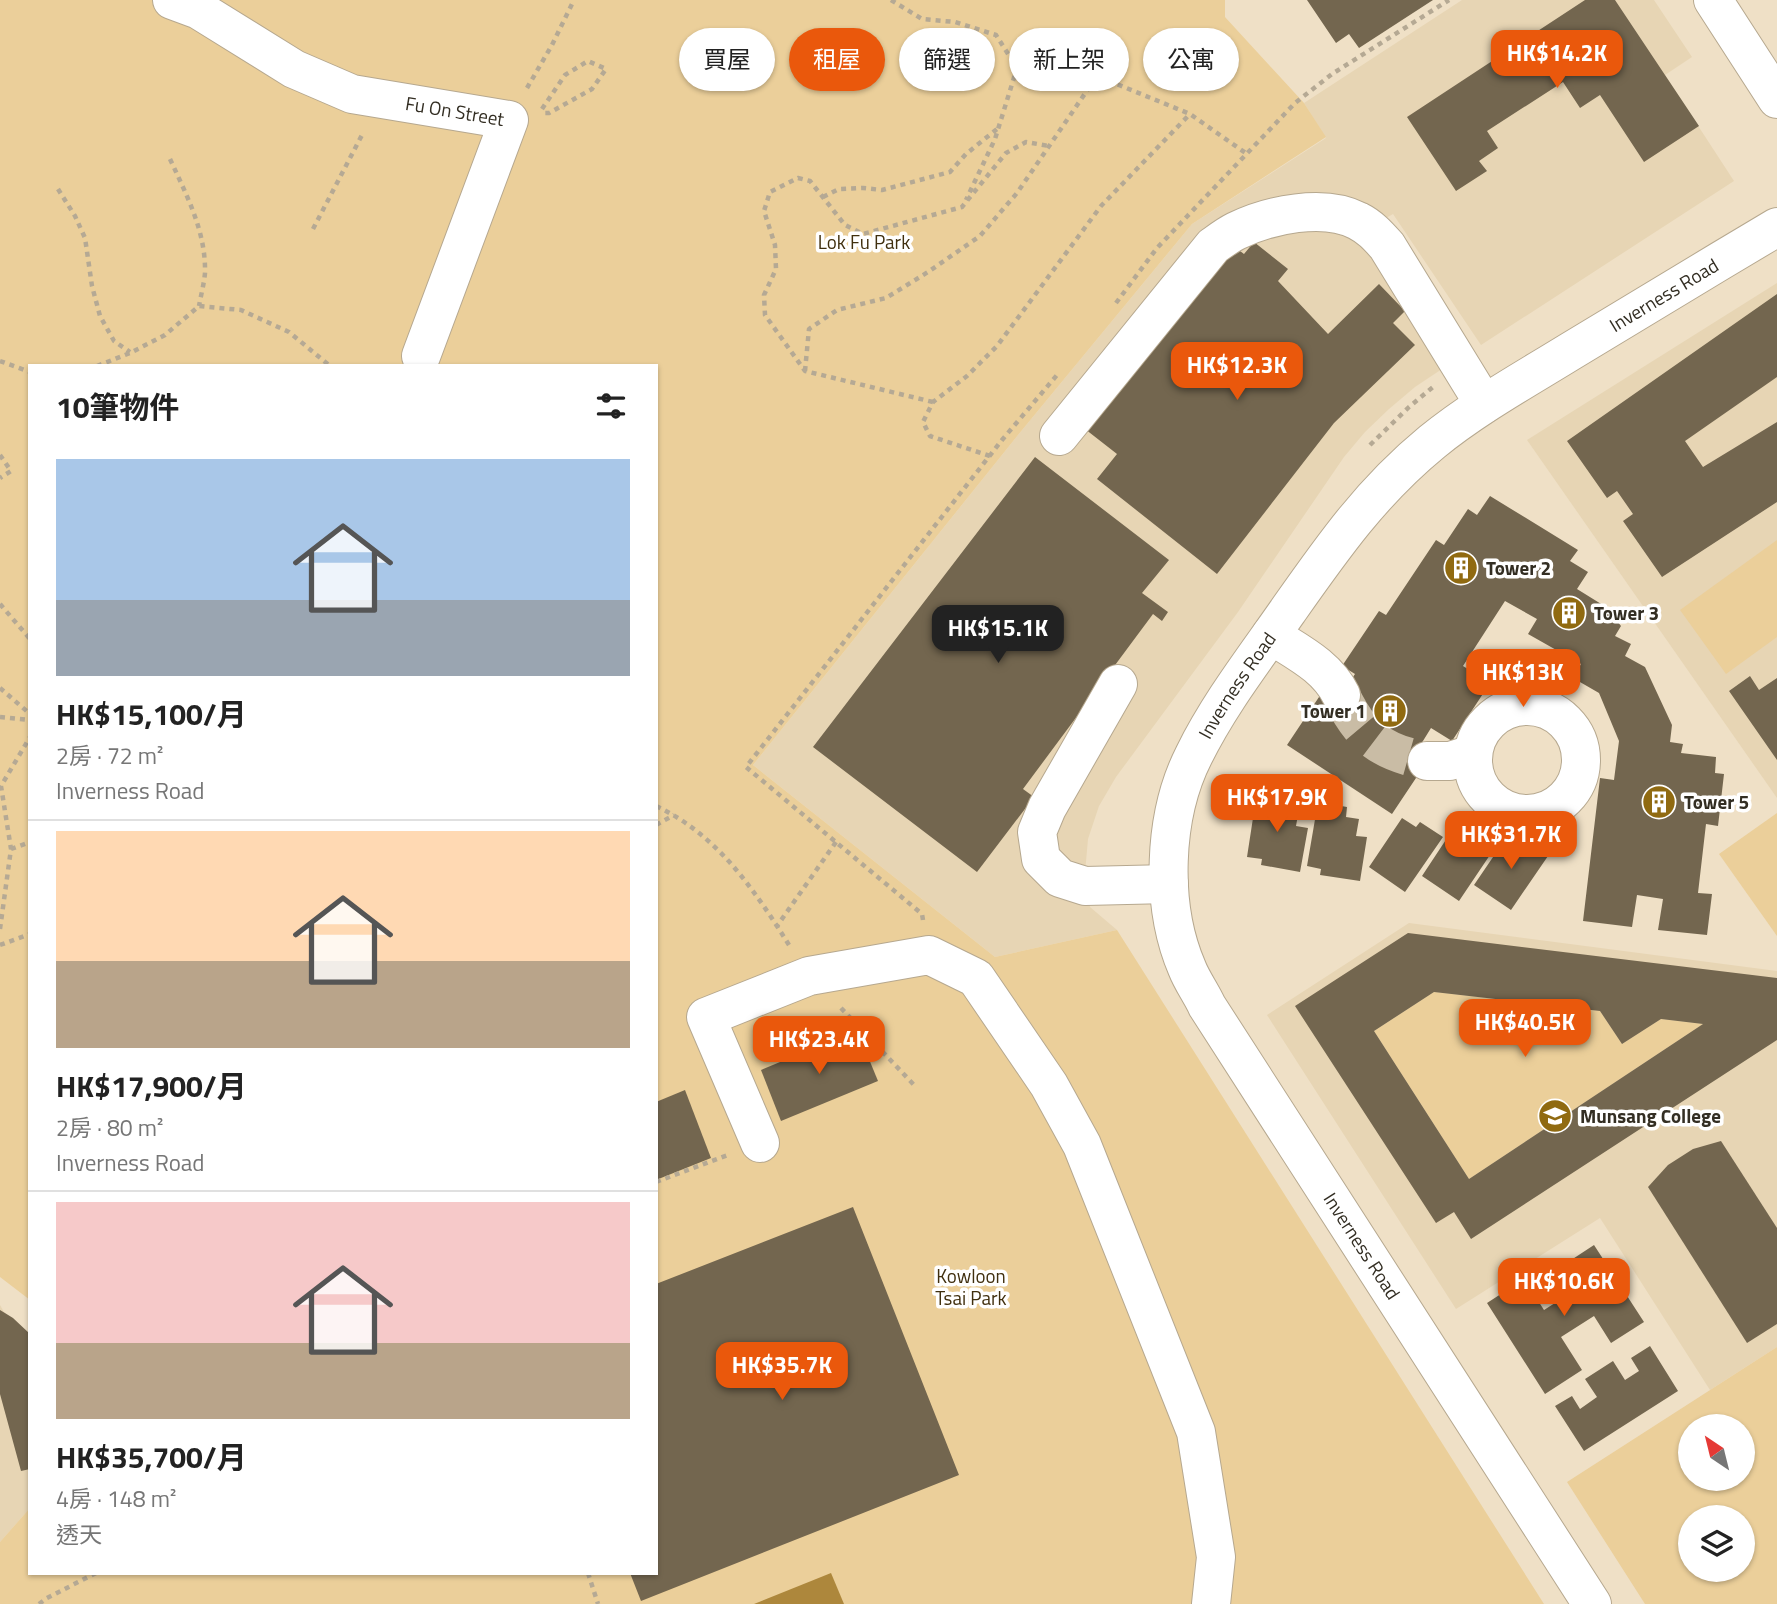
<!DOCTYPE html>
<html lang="zh-TW">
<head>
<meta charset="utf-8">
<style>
  body { margin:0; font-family:"Titillium Web","Noto Sans TC",sans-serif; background:#f6f6f6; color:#222; height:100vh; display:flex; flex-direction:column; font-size:26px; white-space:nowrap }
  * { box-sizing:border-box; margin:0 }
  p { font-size:23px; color:#767676 }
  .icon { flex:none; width:38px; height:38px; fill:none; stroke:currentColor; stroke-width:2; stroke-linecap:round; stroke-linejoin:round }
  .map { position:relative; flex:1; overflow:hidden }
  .drawer { position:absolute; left:28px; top:364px; width:630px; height:1211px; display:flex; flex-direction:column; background:#fff; border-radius:0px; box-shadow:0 2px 5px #0004 }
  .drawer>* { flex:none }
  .guide { position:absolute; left:679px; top:28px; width:665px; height:63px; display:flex; gap:14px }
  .needle { width:46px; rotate:325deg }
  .controls { position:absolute; left:1678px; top:1414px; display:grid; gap:14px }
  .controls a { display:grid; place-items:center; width:77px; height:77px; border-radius:50%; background:#fff; box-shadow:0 2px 5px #0004; font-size:35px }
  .price { position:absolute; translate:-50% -60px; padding:0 16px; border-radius:14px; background:#ea580c; color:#fff; font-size:23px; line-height:46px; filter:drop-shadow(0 2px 4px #0008) }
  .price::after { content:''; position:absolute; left:50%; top:42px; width:21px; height:16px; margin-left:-10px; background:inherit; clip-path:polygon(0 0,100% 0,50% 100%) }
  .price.active { background:#222; color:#fff }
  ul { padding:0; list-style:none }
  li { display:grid; align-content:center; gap:14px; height:371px; padding:0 28px }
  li+li { border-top:2px solid #e0e0e0 }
  li span { display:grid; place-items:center; height:217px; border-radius:0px; color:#555 }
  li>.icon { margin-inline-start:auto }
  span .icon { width:126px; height:126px; fill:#fffc; stroke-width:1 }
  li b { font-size:30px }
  h2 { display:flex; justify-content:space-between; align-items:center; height:84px; padding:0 28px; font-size:30px }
  .tag { padding:0 24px; border-radius:32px; background:#fff; box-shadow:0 2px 5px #0004; font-size:24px; line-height:63px }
  .tag.active { background:#ea580c; color:#fff }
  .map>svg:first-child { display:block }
  .built { fill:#e7d5b4 }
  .green { fill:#ebcf9a; fill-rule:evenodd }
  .water { fill:#ad873c }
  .building { fill:#73664f; fill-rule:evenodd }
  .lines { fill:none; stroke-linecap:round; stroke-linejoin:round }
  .minor-tunnel { stroke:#c9bca5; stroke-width:38; stroke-dasharray:38 19; stroke-linecap:butt }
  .minor-casing { stroke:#b6a88f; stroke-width:40 }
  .major-casing { stroke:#b6a88f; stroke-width:40 }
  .path { stroke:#b5a994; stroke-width:4.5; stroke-dasharray:5 5; stroke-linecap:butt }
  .minor { stroke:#fff; stroke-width:38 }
  .major { stroke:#fff; stroke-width:38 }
  .labels { text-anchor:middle; stroke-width:7; stroke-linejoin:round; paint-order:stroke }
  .street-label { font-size:19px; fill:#332e23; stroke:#fff }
  .park-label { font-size:19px; fill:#402f0e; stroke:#fff }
  .poi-label { font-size:19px; font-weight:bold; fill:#332e23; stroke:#fff; text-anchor:start }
</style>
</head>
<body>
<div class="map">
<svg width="1777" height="1604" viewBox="0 0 1777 1604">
  <rect width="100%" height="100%" fill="#efe0c6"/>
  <g class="built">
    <path d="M 1462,0 L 1654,0 L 1692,57 L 1665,75 L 1734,181 L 1481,345 L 1393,214 L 1381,221 L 1379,264 L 1442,369 L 1415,387 L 1389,409 L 1365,432 L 1344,457 L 1238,612 L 1116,777 L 1099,806 L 1088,839 L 1085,873 L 1085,886 L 1090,907 L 1117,930 L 995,957 L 753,765 L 1018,435 L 1192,224 L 1326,138 L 1304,103 Z"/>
    <path d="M 1777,283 L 1777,798 L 1527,440 Z"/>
    <path d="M 1409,923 L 1777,971 L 1777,1347 L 1710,1390 L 1600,1218 L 1456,1309 L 1267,1015 Z"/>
    <path d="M 0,1305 L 4,1312 L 30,1334 L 30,1508 L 0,1542 Z"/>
  </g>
  <g class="green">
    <path d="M 0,0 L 1225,0 L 1225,17 L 1304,103 L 1326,137 L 1192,224 L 1018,435 L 753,765 L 995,957 L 1117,930 L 1544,1604 L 0,1604 L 0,1542 L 30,1508 L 30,1573 L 656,1573 L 656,366 L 30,366 L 30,1300 L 0,1277 Z"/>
    <path d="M 1777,540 L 1777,637 L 1726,674 L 1680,610 Z"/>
    <path d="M 1777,813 L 1777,936 L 1719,854 Z"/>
    <path d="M 1434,992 L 1600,1011 L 1622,1044 L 1661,1019 L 1703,1024 L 1469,1179 L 1374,1031 Z"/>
    <path d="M 1777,1347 L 1777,1604 L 1645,1604 L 1567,1482 ZM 1690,1426 L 1743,1426 L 1743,1479 L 1690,1479 ZM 1690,1517 L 1743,1517 L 1743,1570 L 1690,1570 Z"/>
  </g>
  <path class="water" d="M 831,1573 L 844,1604 L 754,1604 Z"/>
  <g class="building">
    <path d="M 1307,0 L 1433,0 L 1359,48 L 1349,34 L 1336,43 Z"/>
    <path d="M 1585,0 L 1615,0 L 1699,126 L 1644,162 L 1600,95 L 1580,108 L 1563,82 L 1487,131 L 1498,148 L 1479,161 L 1487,171 L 1456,191 L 1407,117 Z"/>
    <path d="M 1254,242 L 1288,269 L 1278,281 L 1328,334 L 1379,284 L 1405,311 L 1393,323 L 1415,345 L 1334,423 L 1217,574 L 1097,479 L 1117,454 L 1085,429 L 1232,245 L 1244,254 Z"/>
    <path d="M 1777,294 L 1777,377 L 1685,441 L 1703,467 L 1777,422 L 1777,502 L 1662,577 L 1623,521 L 1633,514 L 1617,491 L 1607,498 L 1567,441 Z"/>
    <path d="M 1035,457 L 1169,560 L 1142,593 L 1168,612 L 1162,621 L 1153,614 L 1023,789 L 1034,797 L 977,872 L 813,747 Z"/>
    <path d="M 1490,496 L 1578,550 L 1570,561 L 1588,572 L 1577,589 L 1606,607 L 1621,626 L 1615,636 L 1631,644 L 1625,656 L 1645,667 L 1672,725 L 1670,742 L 1683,744 L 1681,753 L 1716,757 L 1715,773 L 1724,774 L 1718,826 L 1706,824 L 1698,893 L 1712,894 L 1707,935 L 1658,930 L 1663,899 L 1637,895 L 1632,927 L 1583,921 L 1600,778 L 1614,780 L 1619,741 L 1599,693 L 1573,678 L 1581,664 L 1528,634 L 1537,619 L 1505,601 L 1463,666 L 1490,683 L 1452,741 L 1431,728 L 1418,749 L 1430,757 L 1392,814 L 1287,745 L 1327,685 L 1341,695 L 1355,674 L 1342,666 L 1379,611 L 1386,615 L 1436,540 L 1444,545 L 1468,509 L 1477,515 Z"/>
    <path d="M 1750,676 L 1759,690 L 1777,678 L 1777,760 L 1729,691 Z"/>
    <path d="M 1257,792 L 1288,797 L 1287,807 L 1299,809 L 1296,826 L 1308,828 L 1300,872 L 1261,865 L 1262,859 L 1247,857 Z"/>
    <path d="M 1318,802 L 1347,807 L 1346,817 L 1359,819 L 1356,836 L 1367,837 L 1360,881 L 1320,875 L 1321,869 L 1307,866 Z"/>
    <path d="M 1402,818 L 1416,827 L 1420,822 L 1443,837 L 1405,892 L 1369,867 Z"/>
    <path d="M 1455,826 L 1468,835 L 1471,830 L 1496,846 L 1459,901 L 1422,876 Z"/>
    <path d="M 1508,835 L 1521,844 L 1524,839 L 1548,856 L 1511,910 L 1474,885 Z"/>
    <path d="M 1408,933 L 1777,978 L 1777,1040 L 1471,1239 L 1454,1212 L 1436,1223 L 1295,1006 ZM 1434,992 L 1600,1011 L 1622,1044 L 1661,1019 L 1703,1024 L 1469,1179 L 1374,1031 Z"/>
    <path d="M 857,1030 L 878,1081 L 781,1121 L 761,1070 Z"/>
    <path d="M 685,1090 L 711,1158 L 656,1180 L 656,1102 Z"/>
    <path d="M 1721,1141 L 1777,1228 L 1777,1324 L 1747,1343 L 1648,1187 L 1668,1165 L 1693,1149 Z"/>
    <path d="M 853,1207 L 959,1475 L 641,1601 L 630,1573 L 656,1573 L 656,1284 Z"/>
    <path d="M 1594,1245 L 1644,1322 L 1611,1343 L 1594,1316 L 1561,1337 L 1582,1370 L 1545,1394 L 1487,1303 L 1524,1279 L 1544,1310 L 1577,1289 L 1562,1266 Z"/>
    <path d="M 0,1310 L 13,1318 L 30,1334 L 30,1469 L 21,1471 L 0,1394 Z"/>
    <path d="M 1650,1346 L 1678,1391 L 1584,1451 L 1555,1406 L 1572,1396 L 1580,1409 L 1597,1397 L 1585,1379 L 1613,1361 L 1625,1380 L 1639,1371 L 1631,1358 Z"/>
  </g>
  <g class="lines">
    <path class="minor-tunnel" d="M 1341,695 C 1361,737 1381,752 1427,761"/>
    <g class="minor-casing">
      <g id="minor">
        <path id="s1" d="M 172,0 L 199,10 L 294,69 L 352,94 L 509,120 L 421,356"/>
        <path d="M 1059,436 L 1213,246 C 1220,241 1228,235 1236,231 C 1269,215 1324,203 1358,221 C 1370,227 1378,236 1387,246 L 1484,404"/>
        <path d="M 1271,635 C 1297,652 1327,666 1341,695"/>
        <path d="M 1118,684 L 1047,808 L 1037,832 L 1041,859 L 1060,878 L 1085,886 L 1169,884"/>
        <circle cx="1527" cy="760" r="54"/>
        <path d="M 1427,761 L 1450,761 L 1472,754"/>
        <path d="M 760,1143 L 706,1017 L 809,976 L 929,955 L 976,978 L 1049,1085 L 1082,1145 L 1196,1432 L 1216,1557 L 1211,1604"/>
        <path id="s2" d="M 1592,1604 L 1207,1006 C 1201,993 1192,981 1187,968 C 1160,905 1163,816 1194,755 C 1219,704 1255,658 1287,612 C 1332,548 1371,492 1432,442 C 1475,407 1524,380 1571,351 C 1639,310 1708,268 1777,227"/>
      </g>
    </g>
    <g class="major-casing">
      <path id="major" d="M 1713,0 L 1777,99"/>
    </g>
    <g class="path">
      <path d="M 891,0 L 922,19 L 955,22 L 996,35 L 1017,68 L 995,139 L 966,200"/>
      <path d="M 527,88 L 552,45 L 574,0"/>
      <path d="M 542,109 L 565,75 L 588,61 L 606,69 L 592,89 L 549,113 L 545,113"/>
      <path d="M 170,159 C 187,196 206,232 205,273 C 204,284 201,295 199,306"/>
      <path d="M 58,189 L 75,216 L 85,238 L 92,286 L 100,316 L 114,341 L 130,352"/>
      <path d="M 823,197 L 839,189 L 863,188 L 882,190 L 950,172 L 966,154 L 997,129"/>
      <path d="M 313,229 L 362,135"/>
      <path d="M 1116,303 L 1157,248 L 1295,103 L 1332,74 L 1449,0"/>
      <path d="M 0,361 L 30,372"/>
      <path d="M 97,366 L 130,353 L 165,335 L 199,306 L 241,310 L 289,332 L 330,366"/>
      <path d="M 805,371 L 809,329 L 837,310 L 886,298 L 928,272 L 980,236 L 1017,193 L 1097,76 L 1190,114 L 1247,154"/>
      <path d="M 933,402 L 805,371 L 765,315 L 764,295 L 776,269 L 775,245 L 764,211 L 770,192 L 798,178 L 810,181 L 845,225 L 863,234 L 962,207 L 1006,153 L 1026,142 L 1049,146"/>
      <path d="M 1370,445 L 1409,407 L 1433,387"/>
      <path d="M 0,455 L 11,471 L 0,478"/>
      <path d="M 990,456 L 930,436 L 923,422 L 933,402 L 967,376 L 997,346 L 1101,206 L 1190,114"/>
      <path d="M 0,604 L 30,639"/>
      <path d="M 0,688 L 30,714"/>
      <path d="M 0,717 L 30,720"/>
      <path d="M 656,806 C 711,832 745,877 777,926"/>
      <path d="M 656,825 L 674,815"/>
      <path d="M 11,849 L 30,842"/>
      <path d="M 923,920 L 922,914 L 746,767 L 1002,440 L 1057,375"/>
      <path d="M 0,929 L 11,849 L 1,786 L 30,737"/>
      <path d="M 0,945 L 30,934"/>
      <path d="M 789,945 L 777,926 L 836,842"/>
      <path d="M 841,1008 L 915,1086"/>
      <path d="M 656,1182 L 728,1155"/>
      <path d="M 588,1573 L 598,1604"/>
      <path d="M 39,1604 L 47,1598 L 96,1573"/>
    </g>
    <use href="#minor" class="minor"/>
    <use href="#major" class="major"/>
  </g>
  <defs>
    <g id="building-disc" transform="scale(1.75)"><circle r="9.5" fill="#906a11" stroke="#fff"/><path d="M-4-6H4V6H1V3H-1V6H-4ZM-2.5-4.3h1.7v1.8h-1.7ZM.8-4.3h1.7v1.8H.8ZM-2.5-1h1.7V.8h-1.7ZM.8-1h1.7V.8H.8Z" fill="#fff"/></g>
    <g id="school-disc" transform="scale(1.75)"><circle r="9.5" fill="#906a11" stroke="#fff"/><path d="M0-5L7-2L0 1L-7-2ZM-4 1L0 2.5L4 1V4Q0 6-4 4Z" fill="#fff"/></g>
  </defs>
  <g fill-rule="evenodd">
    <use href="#building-disc" x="1461" y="568"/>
    <use href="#building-disc" x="1569" y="613"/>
    <use href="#building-disc" x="1390" y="711"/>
    <use href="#building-disc" x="1659" y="802"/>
    <use href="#school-disc" x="1555" y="1116"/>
  </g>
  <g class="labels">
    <g class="street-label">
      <text dy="7" stroke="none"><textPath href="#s1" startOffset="308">Fu On Street</textPath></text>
      <text dy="7" stroke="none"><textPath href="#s2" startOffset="1643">Inverness Road</textPath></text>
      <text dy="7" stroke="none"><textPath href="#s2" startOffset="1055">Inverness Road</textPath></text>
      <text transform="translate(1362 1246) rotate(57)" y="7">Inverness Road</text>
    </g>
    <g class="park-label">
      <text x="864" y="249">Lok Fu Park</text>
      <text x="971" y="1283">Kowloon<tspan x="971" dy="22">Tsai Park</tspan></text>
    </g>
    <g class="poi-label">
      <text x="1486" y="575">Tower 2</text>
      <text x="1594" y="620">Tower 3</text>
      <text x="1366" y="718" text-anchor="end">Tower 1</text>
      <text x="1684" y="809">Tower 5</text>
      <text x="1580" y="1123">Munsang College</text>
    </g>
  </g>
</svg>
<div class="controls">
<a><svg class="needle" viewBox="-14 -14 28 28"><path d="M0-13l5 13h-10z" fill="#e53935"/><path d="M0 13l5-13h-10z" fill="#767676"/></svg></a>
<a><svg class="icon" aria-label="layers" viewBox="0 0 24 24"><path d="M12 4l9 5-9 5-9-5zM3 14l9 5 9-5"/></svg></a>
</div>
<b class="price" style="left:1557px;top:90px">HK$14.2K</b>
<b class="price" style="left:1237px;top:402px">HK$12.3K</b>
<b class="price active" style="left:998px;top:665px">HK$15.1K</b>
<b class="price" style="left:1523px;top:709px">HK$13K</b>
<b class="price" style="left:1277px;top:834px">HK$17.9K</b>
<b class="price" style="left:1511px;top:871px">HK$31.7K</b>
<b class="price" style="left:1525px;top:1059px">HK$40.5K</b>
<b class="price" style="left:819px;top:1076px">HK$23.4K</b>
<b class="price" style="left:1564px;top:1318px">HK$10.6K</b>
<b class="price" style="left:782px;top:1402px">HK$35.7K</b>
<div class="guide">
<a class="tag">買屋</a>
<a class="tag active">租屋</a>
<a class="tag">篩選</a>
<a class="tag">新上架</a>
<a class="tag">公寓</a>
</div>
<section class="drawer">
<h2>10筆物件<svg class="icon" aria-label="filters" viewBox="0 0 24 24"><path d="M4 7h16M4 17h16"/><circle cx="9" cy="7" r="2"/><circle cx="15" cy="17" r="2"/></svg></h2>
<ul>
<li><span style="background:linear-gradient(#a9c7e8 65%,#9aa5b1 0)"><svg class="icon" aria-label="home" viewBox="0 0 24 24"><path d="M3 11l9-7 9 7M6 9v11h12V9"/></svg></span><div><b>HK$15,100/月</b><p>2房 · 72 m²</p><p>Inverness Road</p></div></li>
<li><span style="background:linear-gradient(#ffd9b3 60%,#b9a48a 0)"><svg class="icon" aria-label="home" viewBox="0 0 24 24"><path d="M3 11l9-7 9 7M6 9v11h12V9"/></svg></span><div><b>HK$17,900/月</b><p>2房 · 80 m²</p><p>Inverness Road</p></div></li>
<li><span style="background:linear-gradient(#f6c9c9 65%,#b9a48a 0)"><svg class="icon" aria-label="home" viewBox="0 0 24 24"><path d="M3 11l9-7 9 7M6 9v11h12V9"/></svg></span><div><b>HK$35,700/月</b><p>4房 · 148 m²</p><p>透天</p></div></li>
</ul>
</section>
</div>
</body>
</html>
